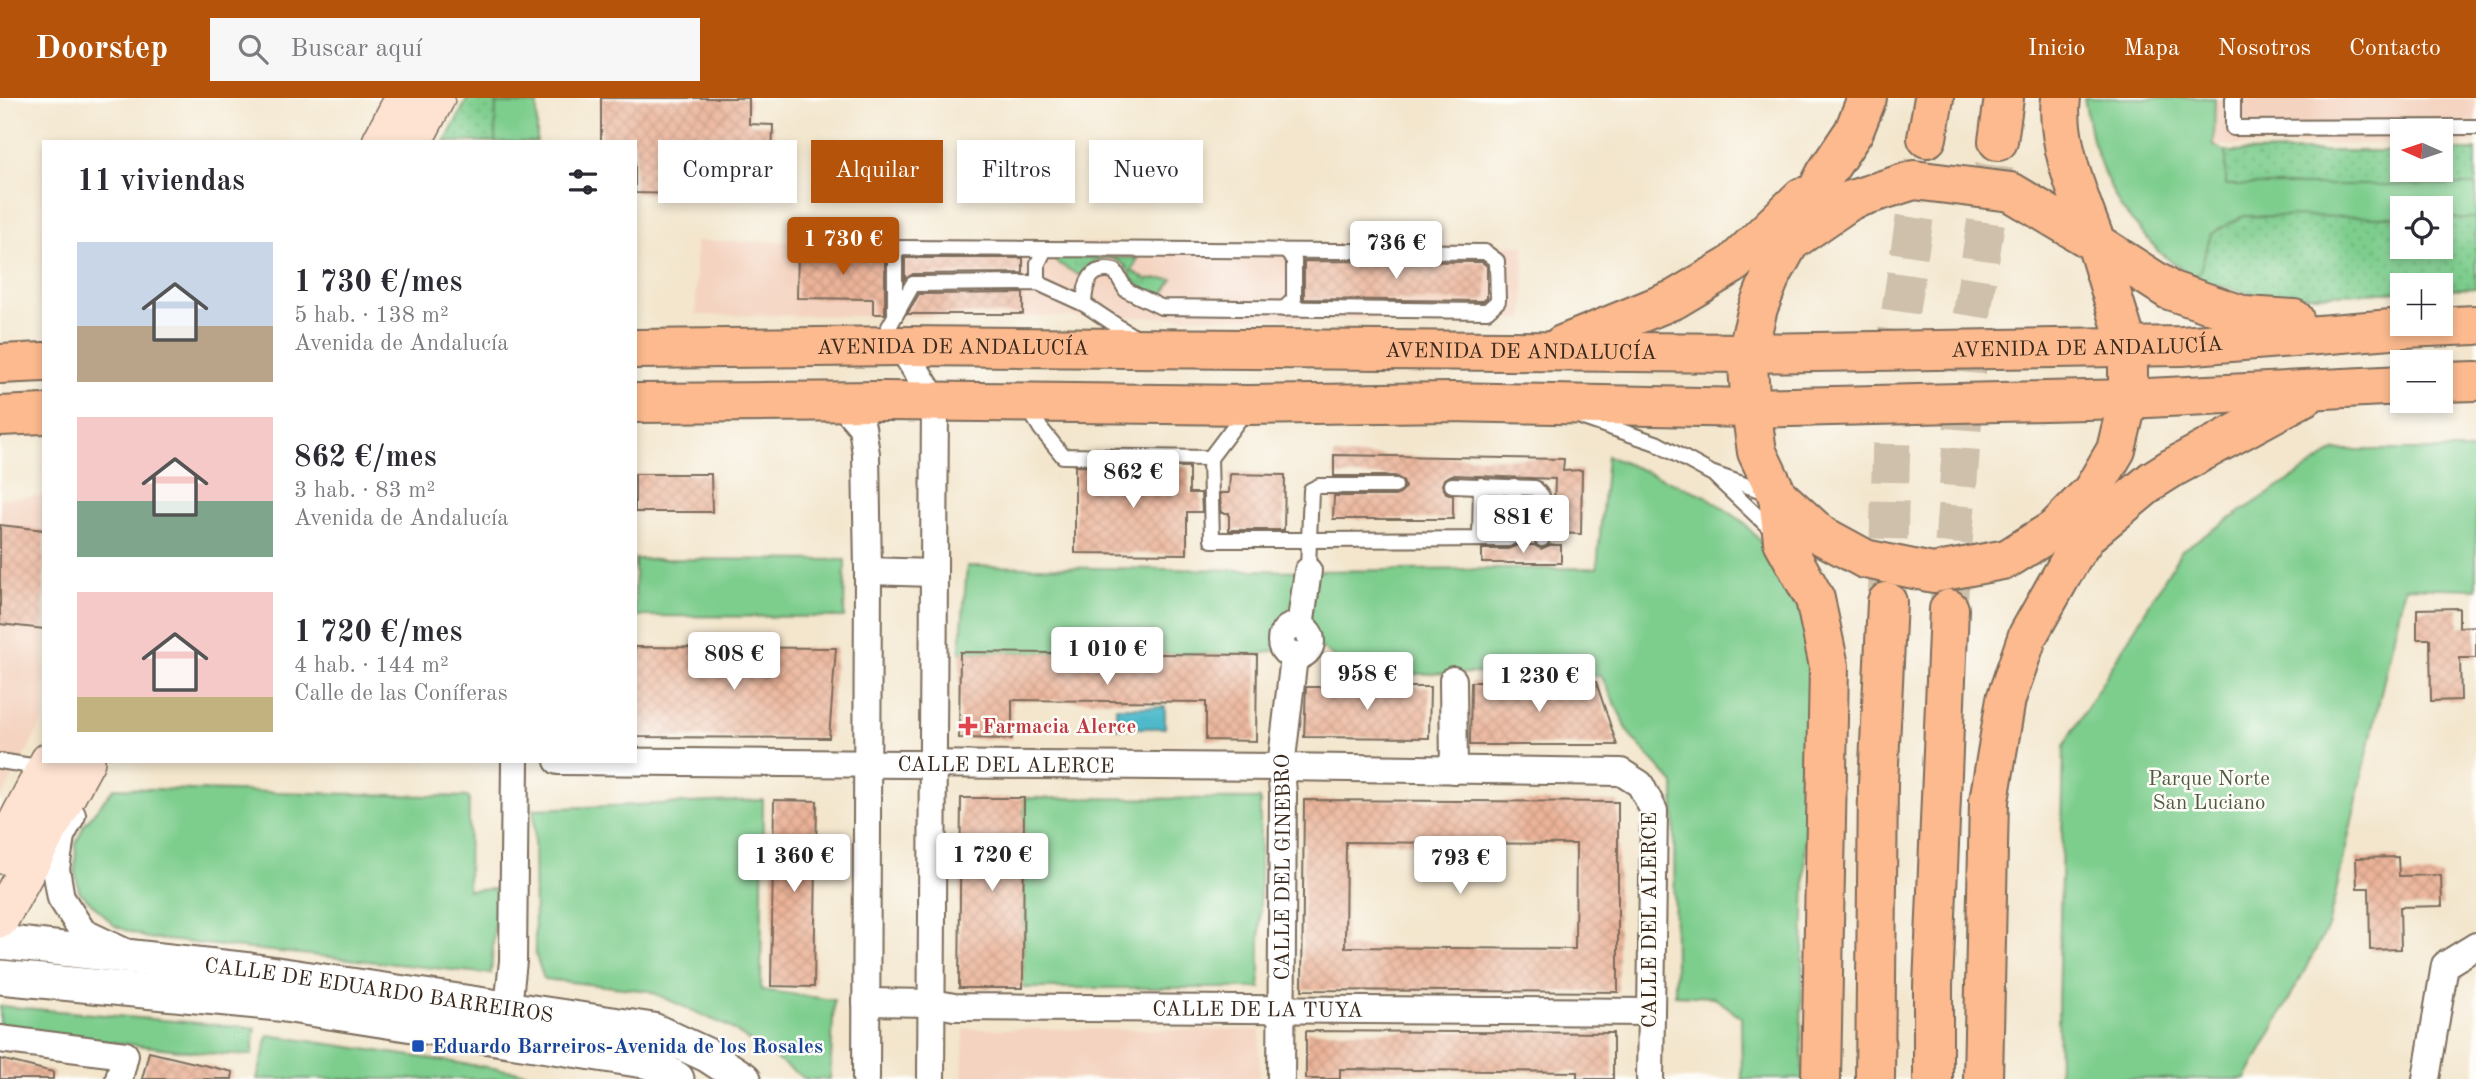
<!DOCTYPE html>
<html lang="es">
<head>
<meta charset="utf-8">
<style>
  body { margin:0; font-family:"Old Standard TT",serif; background:#f7f7f7; color:#2b2b33; height:100vh; display:flex; flex-direction:column; font-size:26px; white-space:nowrap }
  * { box-sizing:border-box; margin:0 }
  p { font-size:23px; color:#7c7c81 }
  .icon { flex:none; width:38px; height:38px; fill:none; stroke:currentColor; stroke-width:2; stroke-linecap:round; stroke-linejoin:round }
  .map { position:relative; flex:1; overflow:hidden }
  .sheet { position:absolute; left:42px; top:42px; width:595px; height:623px; display:flex; flex-direction:column; background:#fff; border-radius:0px; box-shadow:0 4px 10px #0003 }
  .sheet>* { flex:none }
  .guide { position:absolute; left:658px; top:42px; width:665px; height:63px; display:flex; gap:14px }
  .needle { width:46px; rotate:273deg }
  .buttons { position:absolute; left:2390px; top:21px; display:grid; gap:14px }
  .buttons a { display:grid; place-items:center; width:63px; height:63px; border-radius:0px; background:#fff; box-shadow:0 4px 10px #0003; font-size:35px }
  .price { position:absolute; translate:-50% -60px; padding:0 16px; border-radius:7px; background:#fff; color:#222; font-size:23px; line-height:46px; filter:drop-shadow(0 2px 4px #0008) }
  .price::after { content:''; position:absolute; left:50%; top:42px; width:21px; height:16px; margin-left:-10px; background:inherit; clip-path:polygon(0 0,100% 0,50% 100%) }
  .price.on { background:#b45309; color:#fff }
  ul { padding:0; list-style:none }
  li { display:flex; align-items:center; gap:21px; height:175px; padding:0 35px }
  li span { display:grid; place-items:center; flex:none; width:196px; height:140px; border-radius:0px; color:#555 }
  li>.icon { margin-inline-start:auto }
  span .icon { width:84px; height:84px; fill:#fffc; stroke-width:1 }
  li b { font-size:30px }
  h2 { display:flex; justify-content:space-between; align-items:center; height:84px; padding:0 35px; font-size:30px }
  .pill { padding:0 24px; border-radius:0px; background:#fff; box-shadow:0 4px 10px #0003; font-size:24px; line-height:63px }
  .pill.on { background:#b45309; color:#fff }
  header { display:flex; align-items:center; gap:42px; box-sizing:border-box; height:98px; padding:0 35px; background:#b45309; color:#fff }
  header strong { font-size:33px }
  nav { display:flex; gap:38px; margin-inline-start:auto; font-size:24px }
  .search { width:490px; height:63px; background:#f7f7f7; display:flex; align-items:center; gap:18px; box-sizing:border-box; padding:0 24px; border-radius:0px; color:#7c7c81; font-size:26px }
  .map>svg:first-child { display:block }
  .built { fill:#f4d3c0 }
  .grass { fill:url(#grass-tufts); stroke:#5c7c56; stroke-width:2 }
  .park { fill:#7dcd8d; stroke:#5c7c56; stroke-width:2; fill-rule:evenodd }
  .garden { fill:url(#garden-dots); stroke:#5c7c56; stroke-width:2 }
  .water { fill:#4eb9ca; stroke:#447274; stroke-width:2 }
  .building { fill:url(#building-cross-hatch); fill-rule:evenodd }
  .lines { fill:none; stroke-linecap:round; stroke-linejoin:round }
  .motorway-tunnel { stroke:#cec0aa; stroke-width:38; stroke-dasharray:38 19; stroke-linecap:butt }
  .service-casing { stroke:#7b6c5b; stroke-width:18 }
  .minor-casing { stroke:#7b6c5b; stroke-width:30 }
  .tertiary-casing { stroke:#7b6c5b; stroke-width:37 }
  .secondary-casing { stroke:#7b6c5b; stroke-width:40 }
  .primary-casing { stroke:#7b6c5b; stroke-width:42 }
  .motorway-casing { stroke:#7b6c5b; stroke-width:42 }
  .service { stroke:#fff; stroke-width:14 }
  .minor { stroke:#fff; stroke-width:26 }
  .tertiary { stroke:#fff; stroke-width:33 }
  .secondary { stroke:#fee3d2; stroke-width:37 }
  .primary { stroke:#fcba8e; stroke-width:38 }
  .motorway { stroke:#fcba8e; stroke-width:38 }
  .health-dot { fill:#e0444e; stroke:#fdfcf7; stroke-width:2.5 }
  .transit-dot { fill:#1a4fb4; stroke:#fdfcf7; stroke-width:2.5 }
  .labels { text-anchor:middle; stroke-width:5; stroke-linejoin:round; paint-order:stroke }
  .street-label { font-size:21px; fill:#3b2a1e; stroke:#fdfcf7 }
  .health-label { font-size:21px; font-weight:bold; fill:#be3a42; stroke:#fdfcf7; text-anchor:start }
  .park-label { font-size:21px; fill:#4f5b3f; stroke:#fdfcf7 }
  .transit-label { font-size:21px; font-weight:bold; fill:#164399; stroke:#fdfcf7; text-anchor:start }
</style>
</head>
<body>
<header>
<strong>Doorstep</strong>
<div class="search"><svg class="icon" aria-label="search" viewBox="0 0 24 24"><circle cx="10" cy="10" r="6"/><path d="M15 15l6 6"/></svg>Buscar aquí</div>
<nav><a>Inicio</a><a>Mapa</a><a>Nosotros</a><a>Contacto</a></nav>
</header>
<div class="map">
<svg width="2476" height="981" viewBox="0 0 2476 981">
  <defs>
    <pattern id="grass-tufts" width="24" height="20" patternUnits="userSpaceOnUse" patternTransform="scale(1.75)"><rect width="24" height="20" fill="#7dcd8d"/><path d="M3 7l-1-3M5 7V3M7 7l1-3M15 17l-1-3M17 17v-4M19 17l1-3" fill="none" stroke="#6db079"/></pattern>
    <pattern id="garden-dots" width="8" height="8" patternUnits="userSpaceOnUse" patternTransform="scale(1.75)"><rect width="8" height="8" fill="#7dcd8d"/><path d="M2 2h.1M6 6h.1" fill="none" stroke="#6db079" stroke-width="1.8" stroke-linecap="round"/></pattern>
    <pattern id="building-cross-hatch" width="8" height="8" patternUnits="userSpaceOnUse" patternTransform="scale(1.75)"><rect width="8" height="8" fill="#ebb399"/><path d="M0 0l8 8M0 8l8-8" fill="none" stroke="#ca9a83"/></pattern>
  </defs>
  <rect width="100%" height="100%" fill="#fdfcf7"/>
  <filter id="ink" filterUnits="userSpaceOnUse"><feTurbulence type="fractalNoise" baseFrequency=".0143" numOctaves="2"/><feDisplacementMap in="SourceGraphic" scale="14" xChannelSelector="R" yChannelSelector="G"/><feConvolveMatrix kernelMatrix="1 2 1 2 8 2 1 2 1" color-interpolation-filters="sRGB"/></filter>
  <filter id="wash" filterUnits="userSpaceOnUse"><feTurbulence type="fractalNoise" baseFrequency=".00686" numOctaves="4" result="noise"/><feDisplacementMap in="SourceGraphic" scale="28" xChannelSelector="R" yChannelSelector="G"/><feGaussianBlur stdDeviation="1.57" result="paint"/><feColorMatrix in="noise" values="0 0 0 0 0 0 0 0 0 0 0 0 0 0 0 0 0 1.4 0 .05"/><feComposite in="paint" operator="in"/></filter>
  <g filter="url(#wash)">
    <rect width="100%" height="100%" fill="#f3e6cd"/>
    <g class="built">
      <path d="M 2215,0 L 2476,0 L 2476,44 L 2441,45 L 2441,33 L 2403,33 L 2403,45 L 2214,48 Z"/>
      <path d="M 696,143 L 1524,147 L 1524,221 L 696,217 Z"/>
      <path d="M 44,398 L 44,621 L 0,703 L 0,400 Z"/>
      <path d="M 964,931 L 1260,932 L 1259,981 L 962,981 Z"/>
    </g>
    <path class="grass" d="M 1055,159 L 1138,160 L 1132,173 L 1146,181 L 1173,181 L 1162,199 C 1155,195 1142,192 1136,186 C 1131,181 1129,172 1124,167 C 1108,153 1089,164 1080,178 L 1056,164 Z"/>
    <g class="park">
      <path d="M 2084,0 L 2215,0 L 2214,48 L 2226,54 L 2403,53 L 2403,72 L 2441,72 L 2441,53 L 2476,52 L 2476,190 L 2441,191 L 2441,187 L 2403,187 L 2403,193 L 2265,199 L 2197,182 L 2160,155 L 2120,109 L 2104,75 L 2092,42 ZM 2403,110 L 2441,110 L 2441,149 L 2403,149 Z"/>
      <rect x="495" y="6" width="42" height="38"/>
      <path d="M 2336,352 L 2476,352 L 2476,491 L 2405,489 L 2328,829 L 2246,981 L 2059,981 L 2058,910 L 2064,648 L 2182,452 Z"/>
      <path d="M 1607,358 L 1704,397 L 1742,423 L 1776,460 L 1805,519 L 1810,589 L 1801,929 L 1803,981 L 1742,981 L 1741,919 L 1714,899 L 1675,897 L 1674,686 L 1631,639 L 1601,577 L 1468,575 L 1356,577 L 1313,543 L 1257,557 L 960,554 L 967,468 L 1308,473 L 1597,470 Z"/>
      <path d="M 635,461 L 845,462 L 844,519 L 635,518 Z"/>
      <path d="M 114,690 L 469,699 L 468,792 L 497,791 L 491,876 L 147,840 L 115,828 L 79,793 L 75,773 L 76,746 L 84,727 Z"/>
      <path d="M 1024,700 L 1260,701 L 1260,890 L 1023,890 Z"/>
      <path d="M 763,702 L 761,892 L 834,902 L 830,981 L 805,981 L 729,929 L 649,893 L 544,881 L 535,855 L 534,711 Z"/>
      <path d="M 0,908 L 255,930 L 252,957 L 216,956 L 0,932 Z"/>
      <path d="M 268,937 L 569,981 L 257,981 Z"/>
    </g>
    <g class="garden">
      <path d="M 468,0 L 537,0 L 537,6 L 496,6 L 495,44 L 445,44 Z"/>
      <path d="M 2476,52 L 2476,87 L 2226,87 L 2226,54 L 2403,53 L 2403,72 L 2441,72 L 2441,53 Z"/>
      <path d="M 2243,118 L 2403,119 L 2403,149 L 2441,149 L 2441,120 L 2476,120 L 2476,190 L 2441,191 L 2441,187 L 2403,187 L 2403,193 L 2265,199 L 2197,182 L 2211,136 Z"/>
    </g>
    <rect class="water" x="1116" y="609" width="49" height="21"/>
    <g id="blocks">
      <g class="building">
        <path d="M 601,0 L 749,0 L 749,26 L 773,27 L 771,98 L 635,95 L 635,44 L 601,44 Z"/>
        <path d="M 798,155 L 885,156 L 885,216 L 873,216 L 873,201 L 797,200 Z"/>
        <path d="M 905,160 L 1023,160 L 1023,175 L 913,176 L 905,181 Z"/>
        <path d="M 1304,163 L 1482,164 L 1487,168 L 1487,200 L 1483,203 L 1304,201 Z"/>
        <path d="M 1023,195 L 1023,216 L 907,216 L 919,196 Z"/>
        <path d="M 1334,357 L 1564,361 L 1563,373 L 1582,372 L 1581,436 L 1553,435 L 1555,381 L 1452,377 L 1444,381 L 1442,387 L 1446,395 L 1453,397 L 1453,421 L 1333,421 L 1334,398 L 1395,398 L 1400,396 L 1405,389 L 1403,383 L 1395,378 L 1334,378 Z"/>
        <path d="M 1075,368 L 1189,369 L 1189,395 L 1201,395 L 1202,414 L 1187,414 L 1187,456 L 1075,455 Z"/>
        <path d="M 635,376 L 711,376 L 712,414 L 635,414 Z"/>
        <path d="M 1230,376 L 1285,377 L 1284,432 L 1229,432 L 1229,415 L 1221,415 L 1220,395 L 1229,395 Z"/>
        <path d="M 0,427 L 44,432 L 44,531 L 0,526 Z"/>
        <path d="M 1518,447 L 1534,447 L 1541,451 L 1550,447 L 1561,447 L 1561,465 L 1482,465 L 1482,451 L 1508,451 Z"/>
        <path d="M 2459,510 L 2459,529 L 2476,528 L 2476,560 L 2460,560 L 2461,602 L 2431,603 L 2430,541 L 2417,541 L 2417,511 Z"/>
        <path d="M 635,549 L 836,550 L 829,640 L 635,639 Z"/>
        <path d="M 960,554 L 1257,557 L 1256,643 L 1206,642 L 1206,604 L 1012,602 L 1012,641 L 959,640 Z"/>
        <path d="M 1471,584 L 1596,584 L 1617,647 L 1470,647 Z"/>
        <path d="M 1306,589 L 1430,589 L 1429,640 L 1304,639 Z"/>
        <path d="M 961,700 L 1024,700 L 1023,890 L 959,890 Z"/>
        <path d="M 774,702 L 817,703 L 814,889 L 771,888 Z"/>
        <path d="M 1304,702 L 1618,704 L 1618,894 L 1302,892 ZM 1346,744 L 1576,746 L 1575,851 L 1345,849 Z"/>
        <path d="M 2398,759 L 2399,778 L 2441,777 L 2442,808 L 2400,809 L 2401,851 L 2370,852 L 2369,790 L 2357,790 L 2356,760 Z"/>
        <path d="M 1306,933 L 1613,935 L 1613,981 L 1577,981 L 1577,974 L 1340,971 L 1340,981 L 1306,981 Z"/>
        <path d="M 149,954 L 233,974 L 232,981 L 142,981 Z"/>
        <path d="M 0,961 L 53,974 L 53,981 L 0,981 Z"/>
      </g>
    </g>
  </g>
  <g filter="url(#ink)">
    <use href="#blocks" fill-opacity="0" stroke="#7b6c5b" stroke-width="2"/>
    <g class="lines">
      <g class="motorway-tunnel">
        <path d="M 1887,498 L 1894,254 L 1927,40"/>
        <path d="M 1949,502 L 1971,223 L 1998,43"/>
      </g>
      <g class="service-casing">
        <g id="service">
          <path d="M 2233,0 L 2233,30 L 2476,29"/>
          <path d="M 1038,185 L 1038,165 L 1045,151 L 1485,154 L 1497,163 L 1498,203 L 1487,213 L 1161,209 L 1126,192 L 1115,173 C 1090,168 1085,184 1084,206"/>
          <path d="M 1284,211 L 1294,201 L 1294,162 L 1286,153"/>
          <path d="M 895,216 L 895,150 L 1045,151"/>
          <path d="M 881,243 L 913,186 L 1038,185 L 1084,206 L 1137,241"/>
          <path d="M 1027,308 L 1041,331 L 1063,358 L 1210,360 L 1247,311"/>
          <path d="M 1583,320 L 1656,345 L 1711,375 L 1768,395"/>
          <path d="M 1210,360 L 1212,442 L 1309,442 L 1308,473"/>
          <path d="M 1715,378 L 1774,434"/>
          <path d="M 1452,387 L 1535,390 L 1542,398 L 1542,441"/>
          <path d="M 1395,388 L 1319,388 L 1311,392 L 1309,442 L 1508,441 L 1513,438 L 1515,430 L 1514,388"/>
          <path d="M 1480,440 L 1481,387"/>
          <path d="M 0,663 L 44,670"/>
        </g>
      </g>
      <g class="minor-casing">
        <g id="minor">
          <path d="M 901,248 L 935,303 L 931,981"/>
          <path d="M 840,303 L 862,329 L 866,356 L 868,473 L 866,981"/>
          <path d="M 868,473 L 933,475"/>
          <circle cx="1296" cy="543" r="15"/>
          <path d="M 1300,529 L 1308,473"/>
          <path d="M 1453,582 L 1454,672"/>
          <path id="s1" d="M 558,663 L 1281,669 L 1621,674 L 1640,686 L 1654,713 L 1650,981"/>
          <path d="M 72,717 L 61,738 L 56,771 L 61,800 L 83,834 L 123,853"/>
          <path id="s2" d="M 866,904 L 933,905 L 954,909 L 1650,914"/>
          <path d="M 508,909 L 513,863 L 515,663"/>
          <path d="M 0,941 L 125,957 L 119,981"/>
          <path id="s3" d="M 1281,981 L 1283,696 L 1281,669 L 1294,559"/>
          <path d="M 2426,981 L 2445,867 L 2476,848"/>
        </g>
      </g>
      <g class="tertiary-casing">
        <g id="tertiary">
          <path id="s4" d="M 0,844 L 250,872 L 653,932 L 707,957 L 744,981"/>
          <path d="M 0,879 L 278,906 L 650,964 L 677,981"/>
        </g>
      </g>
      <g class="secondary-casing">
        <g id="secondary">
          <path d="M 381,44 L 404,0"/>
          <path d="M 413,44 L 436,0"/>
          <path d="M 0,757 L 49,663"/>
          <path d="M 0,821 L 86,663"/>
        </g>
      </g>
      <g class="primary-casing">
        <g id="primary">
          <path d="M 2096,145 L 2128,249 L 2128,301 L 2116,352 L 2092,393 L 2055,431 L 2007,461 L 1933,475 L 1865,461 L 1821,437 L 1778,398 L 1757,354 L 1751,310 L 1747,255 L 1758,210 L 1770,180 L 1790,144 L 1851,102 L 1914,82 L 2011,94 L 2096,145 L 2169,192 L 2245,218 L 2294,221"/>
          <path d="M 1562,247 L 1675,201 L 1732,167 L 1802,99"/>
          <path id="s5" d="M 635,251 L 901,248 L 1747,255 L 2182,248 L 2404,230 L 2476,227"/>
          <path d="M 0,266 L 44,264"/>
          <path d="M 2441,284 L 2476,283"/>
          <path d="M 635,305 L 884,303 L 1249,307 L 1450,304 L 1751,310 L 2128,301 L 2403,287"/>
          <path d="M 0,318 L 44,316"/>
          <path d="M 2088,436 L 2153,382 L 2172,370 L 2307,297"/>
        </g>
      </g>
      <g class="motorway-casing">
        <g id="motorway">
          <path d="M 2061,0 C 2055,43 2081,105 2096,145"/>
          <path d="M 1927,40 L 1934,0"/>
          <path d="M 1998,43 L 2004,0"/>
          <path d="M 1790,144 L 1826,75 L 1854,33 L 1867,0"/>
          <path d="M 1778,398 L 1783,443 L 1815,501 L 1829,568 L 1821,981"/>
          <path d="M 1875,981 L 1878,686 L 1887,504"/>
          <path d="M 1933,981 L 1933,888 L 1949,511"/>
          <path d="M 1983,981 L 1989,703 L 2006,601 L 2028,537 L 2072,459 L 2088,436 L 2092,393"/>
        </g>
      </g>
      <use href="#service" class="service"/>
      <use href="#minor" class="minor"/>
      <use href="#tertiary" class="tertiary"/>
      <use href="#secondary" class="secondary"/>
      <use href="#primary" class="primary"/>
      <use href="#motorway" class="motorway"/>
    </g>
  </g>
  <path class="health-dot" d="M964.5 617.5h7v7h7v7h-7v7h-7v-7h-7v-7h7z"/>
  <rect class="transit-dot" x="411" y="941" width="14" height="14" rx="3.5"/>
  <g class="labels">
    <g class="street-label">
      <text dy="7" stroke="none"><textPath href="#s5" startOffset="1452">AVENIDA DE ANDALUCÍA</textPath></text>
      <text dy="7" stroke="none"><textPath href="#s5" startOffset="318">AVENIDA DE ANDALUCÍA</textPath></text>
      <text dy="7" stroke="none"><textPath href="#s5" startOffset="886">AVENIDA DE ANDALUCÍA</textPath></text>
      <text dy="7" stroke="none"><textPath href="#s1" startOffset="448">CALLE DEL ALERCE</textPath></text>
      <text dy="7" stroke="none"><textPath href="#s3" startOffset="212">CALLE DEL GINEBRO</textPath></text>
      <text transform="translate(1649 822) rotate(-90)" y="7">CALLE DEL ALERCE</text>
      <text dy="7" stroke="none"><textPath href="#s4" startOffset="382">CALLE DE EDUARDO BARREIROS</textPath></text>
      <text dy="7" stroke="none"><textPath href="#s2" startOffset="392">CALLE DE LA TUYA</textPath></text>
    </g>
    <g class="health-label">
      <text x="982" y="635">Farmacia Alerce</text>
    </g>
    <g class="park-label">
      <text x="2209" y="687">Parque Norte<tspan x="2209" dy="24">San Luciano</tspan></text>
    </g>
    <g class="transit-label">
      <text x="432" y="955">Eduardo Barreiros-Avenida de los Rosales</text>
    </g>
  </g>
</svg>
<div class="buttons">
<a><svg class="needle" viewBox="-14 -14 28 28"><path d="M0-13l5 13h-10z" fill="#e53935"/><path d="M0 13l5-13h-10z" fill="#7c7c81"/></svg></a>
<a><svg class="icon" aria-label="locate" viewBox="0 0 24 24"><circle cx="12" cy="12" r="6"/><path d="M12 2v4M12 18v4M2 12h4M18 12h4"/></svg></a>
<a>+</a>
<a>−</a>
</div>
<b class="price on" style="left:843px;top:179px">1 730 €</b>
<b class="price" style="left:1396px;top:183px">736 €</b>
<b class="price" style="left:1133px;top:412px">862 €</b>
<b class="price" style="left:1523px;top:457px">881 €</b>
<b class="price" style="left:1107px;top:589px">1 010 €</b>
<b class="price" style="left:734px;top:594px">808 €</b>
<b class="price" style="left:1367px;top:614px">958 €</b>
<b class="price" style="left:1539px;top:616px">1 230 €</b>
<b class="price" style="left:992px;top:795px">1 720 €</b>
<b class="price" style="left:794px;top:796px">1 360 €</b>
<b class="price" style="left:1460px;top:798px">793 €</b>
<div class="guide">
<a class="pill">Comprar</a>
<a class="pill on">Alquilar</a>
<a class="pill">Filtros</a>
<a class="pill">Nuevo</a>
</div>
<section class="sheet">
<h2>11 viviendas<svg class="icon" aria-label="filters" viewBox="0 0 24 24"><path d="M4 7h16M4 17h16"/><circle cx="9" cy="7" r="2"/><circle cx="15" cy="17" r="2"/></svg></h2>
<ul>
<li><span style="background:linear-gradient(#c9d6e8 60%,#b9a48a 0)"><svg class="icon" aria-label="home" viewBox="0 0 24 24"><path d="M3 11l9-7 9 7M6 9v11h12V9"/></svg></span><div><b>1 730 €/mes</b><p>5 hab. · 138 m²</p><p>Avenida de Andalucía</p></div></li>
<li><span style="background:linear-gradient(#f6c9c9 60%,#7fa58c 0)"><svg class="icon" aria-label="home" viewBox="0 0 24 24"><path d="M3 11l9-7 9 7M6 9v11h12V9"/></svg></span><div><b>862 €/mes</b><p>3 hab. · 83 m²</p><p>Avenida de Andalucía</p></div></li>
<li><span style="background:linear-gradient(#f6c9c9 75%,#c2b280 0)"><svg class="icon" aria-label="home" viewBox="0 0 24 24"><path d="M3 11l9-7 9 7M6 9v11h12V9"/></svg></span><div><b>1 720 €/mes</b><p>4 hab. · 144 m²</p><p>Calle de las Coníferas</p></div></li>
</ul>
</section>
</div>
</body>
</html>
